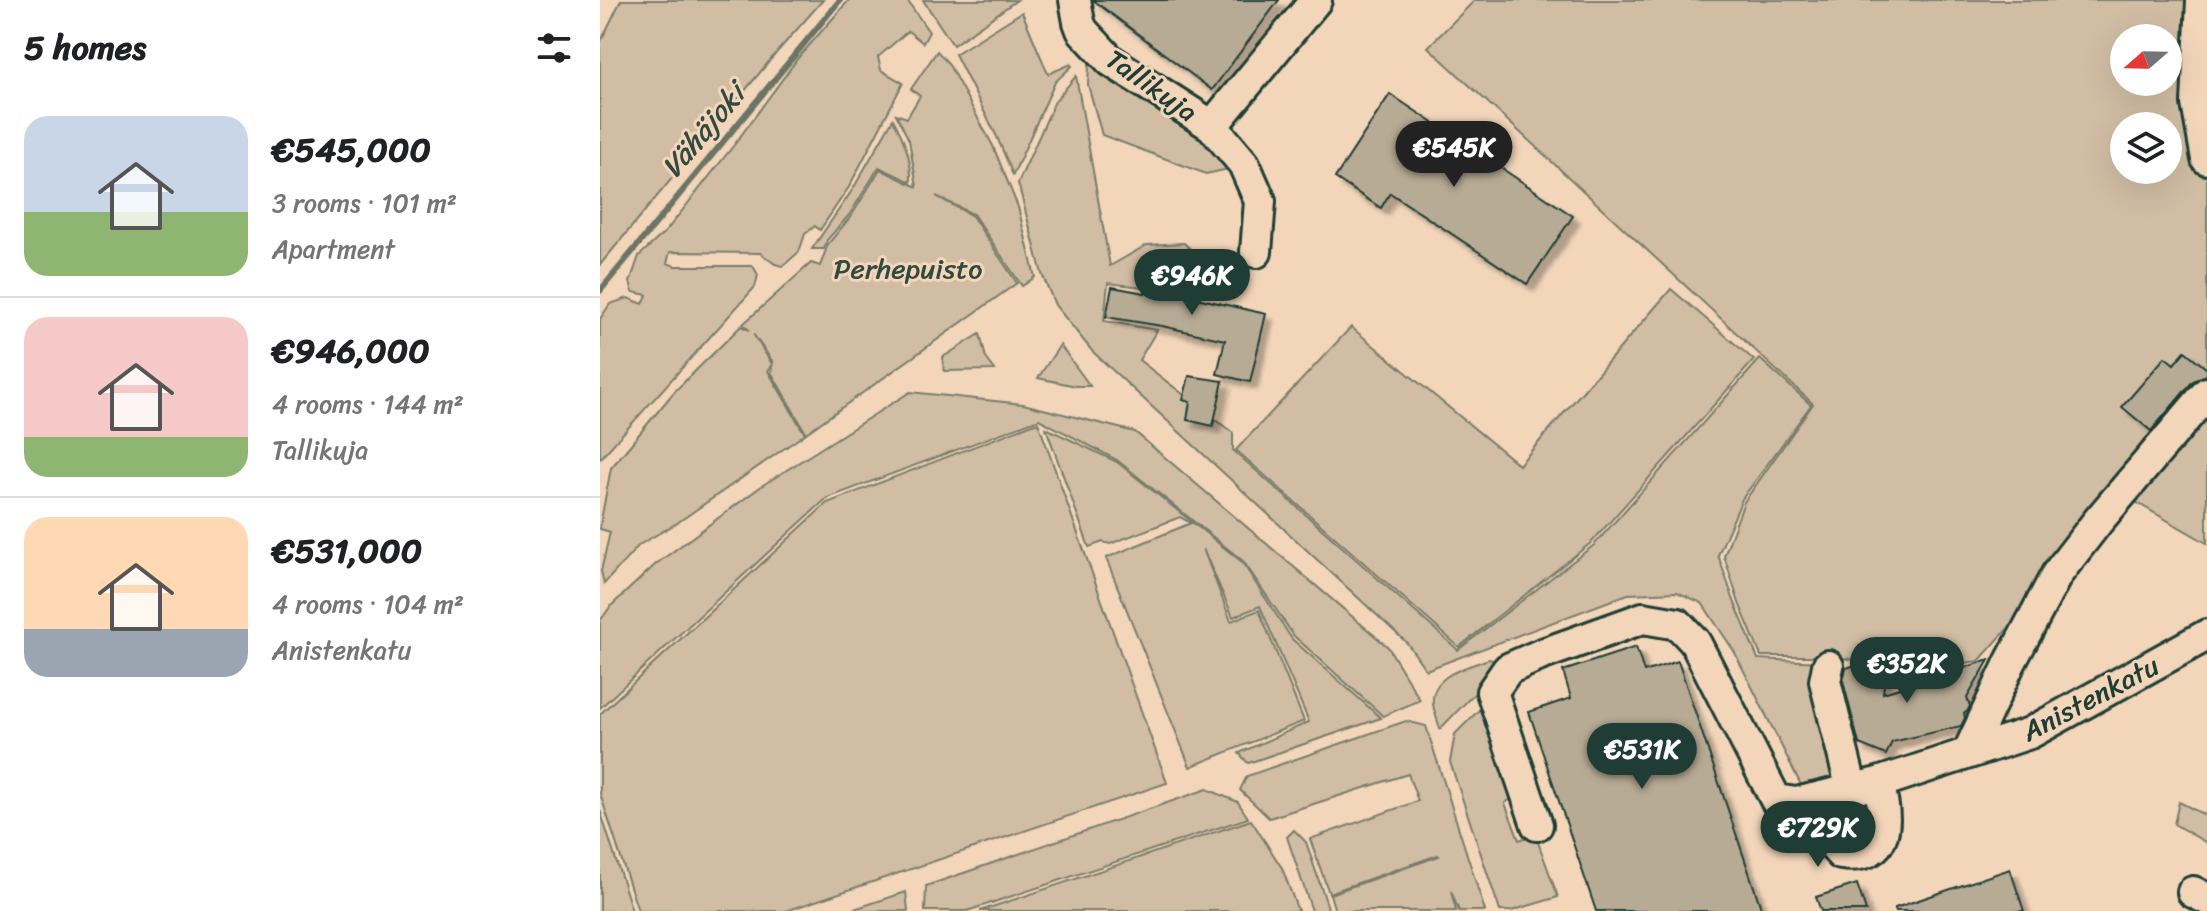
<!DOCTYPE html>
<html lang="en">
<head>
<meta charset="utf-8">
<style>
  body { margin:0; font-family:Sriracha,sans-serif; background:#f6f6f6; color:#202124; height:100vh; display:flex; flex-direction:column; font-size:30px; white-space:nowrap }
  * { box-sizing:border-box; margin:0 }
  p { font-size:26px; color:#757577 }
  .icon { flex:none; width:44px; height:44px; fill:none; stroke:currentColor; stroke-width:2; stroke-linecap:round; stroke-linejoin:round }
  .map { position:relative; flex:1; overflow:hidden }
  .details { display:flex; flex-direction:column; background:#fff; width:600px }
  .details>* { flex:none }
  .needle { width:52px; rotate:250deg }
  .buttons { position:absolute; left:1510px; top:24px; display:grid; gap:16px }
  .buttons a { display:grid; place-items:center; width:72px; height:72px; border-radius:50%; background:#fff; box-shadow:0 8px 32px #0002; font-size:40px }
  .price { position:absolute; translate:-50% -68px; padding:0 18px; border-radius:28px; background:#1f3d34; color:#fff; font-size:26px; line-height:52px; filter:drop-shadow(0 2px 4px #0008) }
  .price::after { content:''; position:absolute; left:50%; top:48px; width:24px; height:18px; margin-left:-12px; background:inherit; clip-path:polygon(0 0,100% 0,50% 100%) }
  .price.on { background:#222; color:#fff }
  ul { padding:0; list-style:none }
  li { display:flex; align-items:center; gap:24px; height:200px; padding:0 24px }
  li+li { border-top:2px solid #e0e0e0 }
  li span { display:grid; place-items:center; flex:none; width:224px; height:160px; border-radius:24px; color:#555 }
  li>.icon { margin-inline-start:auto }
  span .icon { width:96px; height:96px; fill:#fffc; stroke-width:1 }
  li b { font-size:34px }
  h2 { display:flex; justify-content:space-between; align-items:center; height:96px; padding:0 24px; font-size:34px }
  main { display:flex; flex:1; min-height:0 }
  .map>svg:first-child { display:block }
  .green { fill:#d1bda4; stroke:#787d6c; stroke-width:2; fill-rule:evenodd }
  .lines { fill:none; stroke-linecap:round; stroke-linejoin:round }
  .stream { stroke:#6c7565; stroke-width:6 }
  .building { fill:#b8ab95; stroke:#1f3d34; stroke-width:2; filter:url(#shadow) }
  .minor-casing { stroke:#1f3d34; stroke-width:36 }
  .minor { stroke:#f3d6ba; stroke-width:30 }
  .labels { text-anchor:middle; stroke-width:6; stroke-linejoin:round; paint-order:stroke }
  .street-label { font-size:28px; fill:#1f3d34; stroke:#f3d6ba }
  .park-label { font-size:28px; fill:#314a3f; stroke:#f3d6ba }
  .water-label { font-size:30px; font-style:italic; fill:#324b40; stroke:#f3d6ba }
</style>
</head>
<body>
<main>
<section class="details">
<h2>5 homes<svg class="icon" aria-label="filters" viewBox="0 0 24 24"><path d="M4 7h16M4 17h16"/><circle cx="9" cy="7" r="2"/><circle cx="15" cy="17" r="2"/></svg></h2>
<ul>
<li><span style="background:linear-gradient(#c9d6e8 60%,#8fb573 0)"><svg class="icon" aria-label="home" viewBox="0 0 24 24"><path d="M3 11l9-7 9 7M6 9v11h12V9"/></svg></span><div><b>€545,000</b><p>3 rooms · 101 m²</p><p>Apartment</p></div></li>
<li><span style="background:linear-gradient(#f6c9c9 75%,#8fb573 0)"><svg class="icon" aria-label="home" viewBox="0 0 24 24"><path d="M3 11l9-7 9 7M6 9v11h12V9"/></svg></span><div><b>€946,000</b><p>4 rooms · 144 m²</p><p>Tallikuja</p></div></li>
<li><span style="background:linear-gradient(#ffd9b3 70%,#9aa5b1 0)"><svg class="icon" aria-label="home" viewBox="0 0 24 24"><path d="M3 11l9-7 9 7M6 9v11h12V9"/></svg></span><div><b>€531,000</b><p>4 rooms · 104 m²</p><p>Anistenkatu</p></div></li>
</ul>
</section>
<div class="map">
<svg width="1607" height="911" viewBox="0 0 1607 911">
  <defs>
    <filter id="shadow"><feDropShadow dx="7" dy="7" stdDeviation="2" flood-color="#0004"/></filter>
  </defs>
  <rect width="100%" height="100%" fill="#f3d6ba"/>
  <filter id="ink" filterUnits="userSpaceOnUse"><feTurbulence type="fractalNoise" baseFrequency=".0125" numOctaves="2"/><feDisplacementMap in="SourceGraphic" scale="16" xChannelSelector="R" yChannelSelector="G"/><feConvolveMatrix kernelMatrix="1 2 1 2 8 2 1 2 1" color-interpolation-filters="sRGB"/></filter>
  <g filter="url(#ink)">
    <g class="green">
      <path d="M 21,0 L 223,0 L 177,52 L 0,265 L 0,43 Z"/>
      <path d="M 249,0 L 307,0 L 329,32 L 323,43 L 308,31 L 278,57 L 281,70 L 303,83 L 249,187 L 220,230 L 215,226 L 205,234 L 199,252 L 183,266 L 175,264 L 160,253 L 70,252 L 67,263 L 75,266 L 153,266 L 158,275 L 155,287 L 0,459 L 0,319 L 10,304 L 28,298 L 43,304 L 47,295 L 33,292 L 30,282 L 39,256 L 66,231 L 134,145 L 198,58 Z"/>
      <path d="M 323,0 L 417,0 L 353,45 Z"/>
      <path d="M 875,0 L 1607,0 L 1607,543 L 1525,496 L 1379,661 L 1310,670 L 1232,656 L 1161,656 L 1139,603 L 1124,556 L 1144,502 L 1213,404 L 828,47 ZM 1524,38 L 1568,38 L 1568,82 L 1524,82 ZM 1524,126 L 1568,126 L 1568,170 L 1524,170 Z"/>
      <path d="M 422,12 L 448,74 L 471,64 L 472,66 L 455,82 L 413,175 L 397,137 L 355,54 Z"/>
      <path d="M 337,51 L 348,63 L 393,146 L 418,207 L 435,277 L 422,286 L 373,214 L 336,196 L 372,216 L 417,283 L 206,433 L 171,372 L 173,362 L 153,334 L 172,364 L 168,371 L 205,434 L 77,523 L 39,545 L 4,584 L 1,571 L 10,532 L 0,529 L 0,525 L 11,468 L 74,392 L 141,326 L 149,330 L 143,324 L 211,263 L 220,266 L 228,244 L 252,215 L 280,169 L 317,187 L 309,140 L 296,114 L 307,118 L 320,96 L 311,89 Z"/>
      <path d="M 489,64 L 506,70 L 607,133 L 633,168 L 606,174 L 502,135 L 488,85 Z"/>
      <path d="M 476,76 L 510,266 L 547,245 L 584,243 L 598,256 L 587,282 L 569,290 L 508,283 L 504,321 L 557,330 L 539,360 L 633,433 L 633,450 L 858,650 L 994,545 L 1160,359 L 1211,405 L 1142,499 L 1118,555 L 1134,601 L 1158,659 L 1222,662 L 1234,773 L 1222,789 L 1202,787 L 1134,651 L 1102,603 L 1077,592 L 1028,594 L 826,670 L 807,643 L 492,351 L 455,305 L 442,274 L 418,183 L 455,101 Z"/>
      <path d="M 293,119 C 304,139 312,159 311,182 L 279,167 L 250,214 L 227,240 L 224,249 L 212,249 L 253,189 Z"/>
      <path d="M 1071,289 L 1154,360 L 992,542 L 859,647 L 636,450 L 751,327 L 919,465 Z"/>
      <path d="M 380,334 L 386,358 L 395,370 L 344,371 L 343,357 Z"/>
      <path d="M 460,345 L 490,386 L 476,386 L 438,378 Z"/>
      <path d="M 310,392 L 423,404 L 535,432 L 788,647 L 820,700 L 783,716 L 694,636 L 643,561 L 517,460 L 439,419 L 227,498 L 0,708 L 0,621 L 11,606 L 56,564 L 163,485 Z"/>
      <path d="M 438,422 L 567,783 L 186,911 L 38,911 L 0,793 L 0,714 L 227,503 Z"/>
      <path d="M 446,428 L 517,462 L 642,562 L 692,639 L 781,718 L 648,763 L 639,753 L 709,722 L 660,606 L 633,617 L 603,549 L 631,621 L 659,610 L 704,721 L 590,767 L 506,558 L 591,523 L 580,517 L 510,544 L 503,542 L 489,547 Z"/>
      <path d="M 889,659 L 903,664 L 840,729 C 838,721 834,712 833,704 C 830,674 868,667 889,659 Z"/>
      <path d="M 889,700 L 921,793 L 905,803 L 919,840 L 935,834 L 958,897 L 911,911 L 900,911 L 850,762 L 855,734 Z"/>
      <path d="M 806,721 L 826,726 L 885,911 L 859,911 L 851,891 L 856,911 L 735,911 L 730,894 L 839,856 L 838,855 L 729,893 L 710,839 L 818,801 L 808,774 L 669,818 L 640,790 L 647,776 Z"/>
      <path d="M 607,789 L 638,802 L 648,818 L 367,911 L 325,911 L 326,886 Z"/>
      <path d="M 1579,802 L 1607,816 L 1607,843 L 1574,824 Z"/>
      <circle cx="1253" cy="821" r="17"/>
      <path d="M 0,810 L 32,911 L 0,911 Z"/>
      <path d="M 651,820 L 682,868 L 698,911 L 380,911 Z"/>
      <path d="M 694,830 L 706,842 L 729,911 L 712,911 L 687,837 Z"/>
      <path d="M 306,892 L 308,911 L 248,911 Z"/>
    </g>
    <g class="lines">
      <path class="stream" d="M 0,291 L 240,0"/>
    </g>
    <g class="building">
      <path d="M 493,0 L 679,0 L 612,90 Z"/>
      <path d="M 790,94 L 973,216 L 927,284 L 790,193 L 781,208 L 735,178 Z"/>
      <path d="M 555,251 L 579,257 L 571,292 L 666,314 L 650,382 L 617,374 L 625,340 L 562,326 L 506,317 L 512,287 L 545,293 Z"/>
      <path d="M 1585,351 L 1607,369 L 1607,375 L 1593,381 L 1551,431 L 1522,407 L 1565,357 L 1574,364 Z"/>
      <path d="M 589,376 L 623,381 L 613,426 L 587,420 L 590,402 L 583,400 Z"/>
      <path d="M 1036,647 L 1044,672 L 1078,661 L 1162,911 L 996,911 L 929,712 L 971,698 L 963,671 Z"/>
      <path d="M 1389,660 L 1367,698 L 1370,706 L 1367,712 L 1364,713 L 1365,718 L 1361,726 L 1292,742 L 1286,755 L 1259,744 L 1243,681 L 1246,668 L 1259,664 L 1262,673 L 1285,676 L 1283,693 Z"/>
      <path d="M 1410,869 L 1424,911 L 1295,911 L 1295,908 Z"/>
      <path d="M 1257,884 L 1266,911 L 1221,911 L 1216,897 Z"/>
    </g>
    <g class="lines">
      <g class="minor-casing">
        <g id="minor">
          <path d="M 475,0 L 479,22 L 482,30 L 511,61 L 612,126 L 644,164 L 660,201 L 656,252"/>
          <path d="M 1602,0 L 1597,103 L 1607,159"/>
          <path d="M 612,126 L 716,0"/>
          <path d="M 1228,666 L 1225,681 L 1252,790"/>
          <path d="M 1368,753 L 1410,663 L 1457,574 L 1498,521 L 1607,393"/>
          <path d="M 1278,783 C 1288,818 1291,861 1241,854 L 1227,839 L 1213,799 L 1278,783 L 1430,733 L 1607,635"/>
          <path d="M 937,825 L 892,692 L 908,669 L 940,655 L 1043,618 L 1078,624 L 1095,642 L 1176,800 L 1196,803 L 1213,799"/>
          <path d="M 1593,892 L 1607,899"/>
        </g>
      </g>
      <use href="#minor" class="minor"/>
    </g>
  </g>
  <g class="labels">
    <g class="street-label">
      <text transform="translate(552 85) rotate(35)" y="10">Tallikuja</text>
      <text transform="translate(1490 698) rotate(-28)" y="10">Anistenkatu</text>
    </g>
    <g class="park-label">
      <text x="308" y="278">Perhepuisto</text>
    </g>
    <g class="water-label">
      <text transform="translate(103 131) rotate(-50)" y="10">Vähäjoki</text>
    </g>
  </g>
</svg>
<div class="buttons">
<a><svg class="needle" viewBox="-14 -14 28 28"><path d="M0-13l5 13h-10z" fill="#e53935"/><path d="M0 13l5-13h-10z" fill="#757577"/></svg></a>
<a><svg class="icon" aria-label="layers" viewBox="0 0 24 24"><path d="M12 4l9 5-9 5-9-5zM3 14l9 5 9-5"/></svg></a>
</div>
<b class="price on" style="left:854px;top:189px">€545K</b>
<b class="price" style="left:592px;top:317px">€946K</b>
<b class="price" style="left:1307px;top:705px">€352K</b>
<b class="price" style="left:1042px;top:791px">€531K</b>
<b class="price" style="left:1218px;top:869px">€729K</b>
</div>
</main>
</body>
</html>
